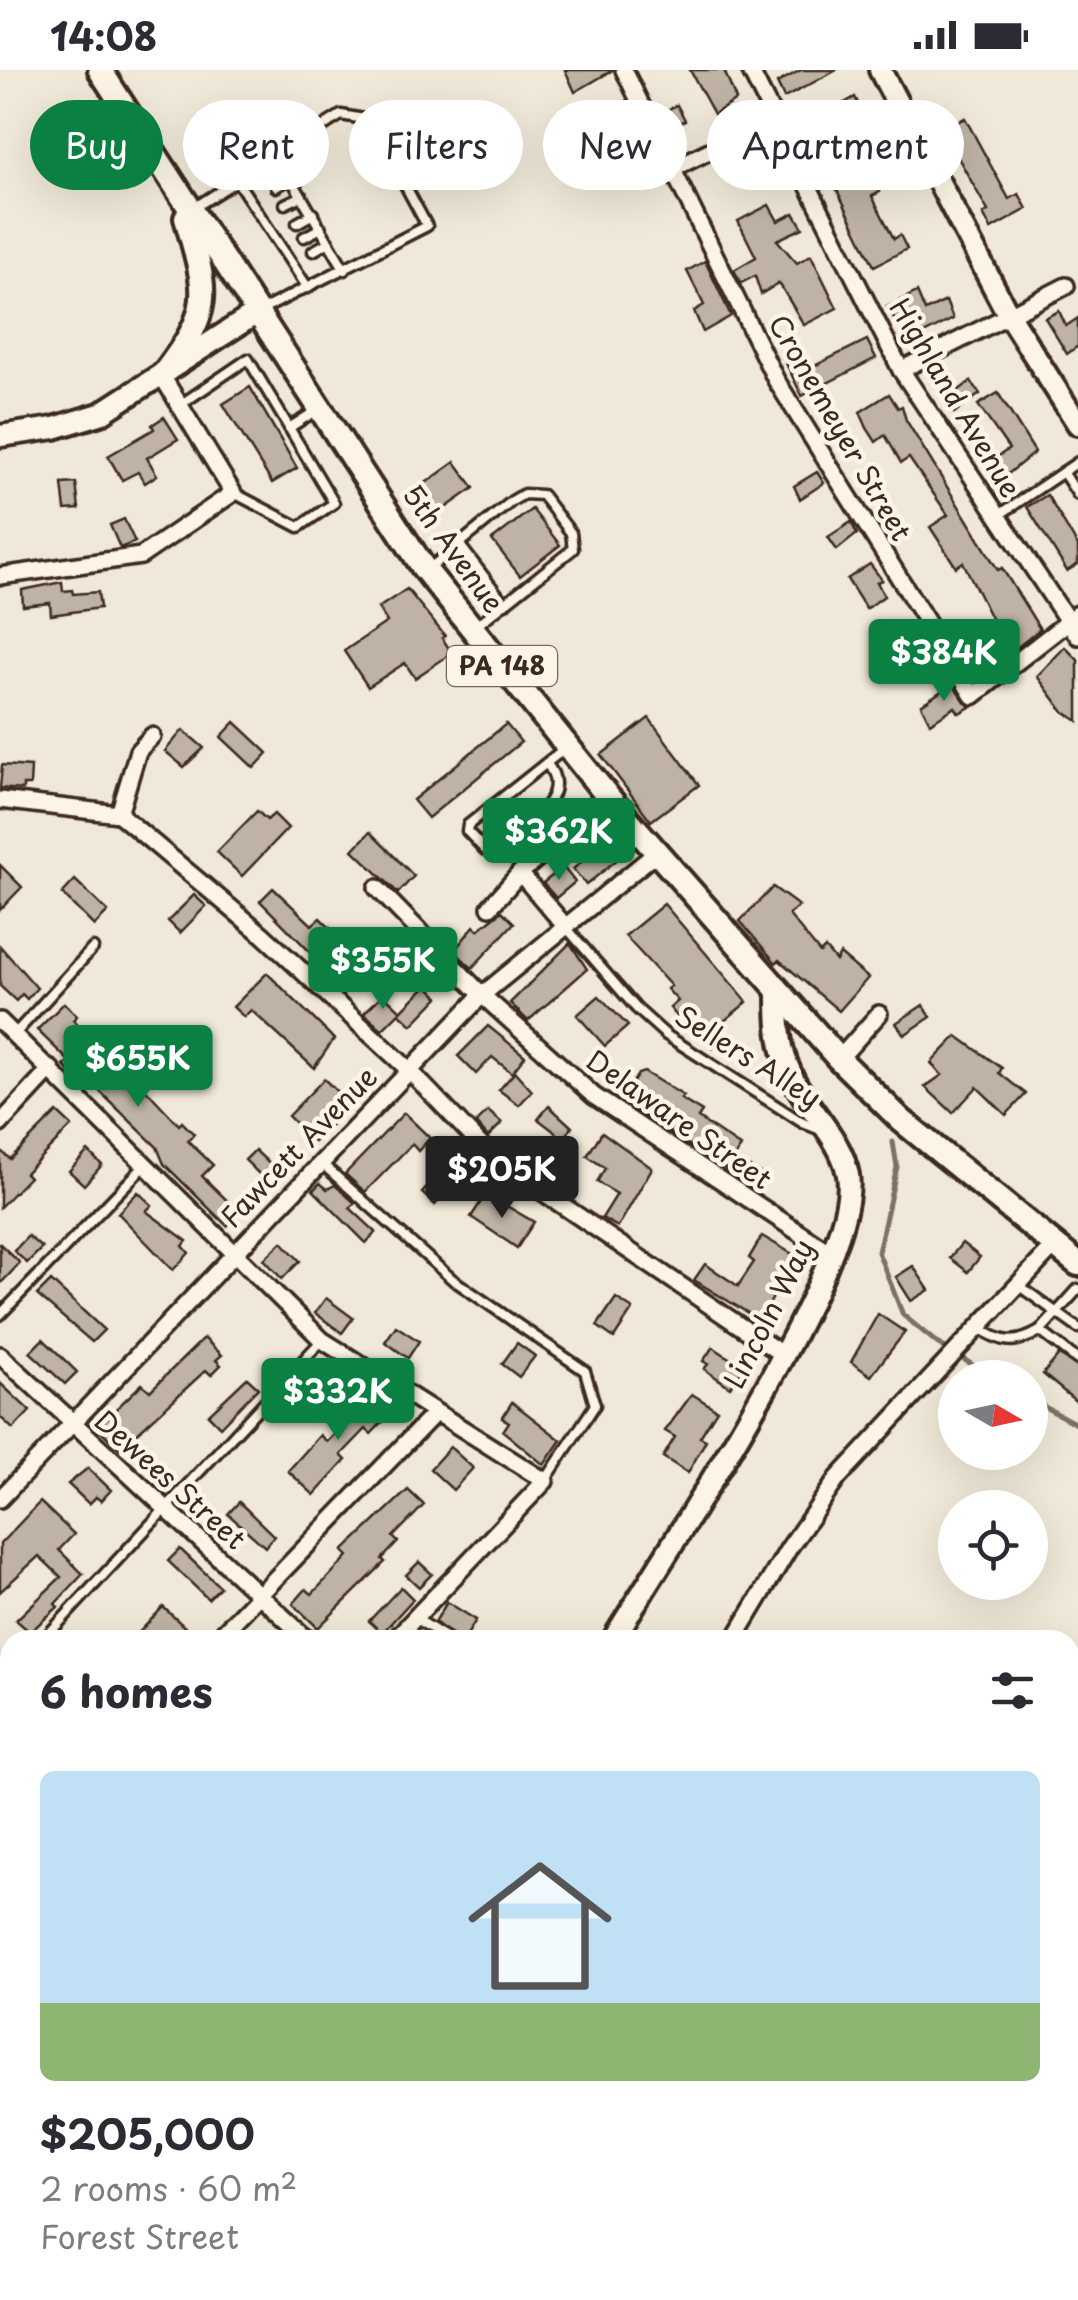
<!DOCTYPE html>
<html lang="en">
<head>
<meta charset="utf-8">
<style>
  body { margin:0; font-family:"Playpen Sans",sans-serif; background:#f7f7f7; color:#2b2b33; height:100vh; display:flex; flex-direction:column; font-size:38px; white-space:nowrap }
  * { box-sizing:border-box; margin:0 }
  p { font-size:32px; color:#7c7c81 }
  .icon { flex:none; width:55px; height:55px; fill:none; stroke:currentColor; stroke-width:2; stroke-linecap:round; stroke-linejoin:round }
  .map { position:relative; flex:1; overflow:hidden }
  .details { position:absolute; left:0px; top:1560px; width:1080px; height:670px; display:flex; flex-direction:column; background:#fff; border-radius:30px 30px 0 0; box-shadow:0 10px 40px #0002 }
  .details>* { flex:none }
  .banner { position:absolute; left:30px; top:30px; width:1020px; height:90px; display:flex; gap:20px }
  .needle { width:65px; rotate:99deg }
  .tools { position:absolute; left:938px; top:1290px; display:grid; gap:20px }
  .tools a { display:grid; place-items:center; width:110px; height:110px; border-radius:50%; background:#fff; box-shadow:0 10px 40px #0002; font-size:50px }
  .price { position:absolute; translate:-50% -85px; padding:0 22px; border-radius:10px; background:#0b8043; color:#fff; font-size:32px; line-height:65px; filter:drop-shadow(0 2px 5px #0008) }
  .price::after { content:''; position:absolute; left:50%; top:60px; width:30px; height:22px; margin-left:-15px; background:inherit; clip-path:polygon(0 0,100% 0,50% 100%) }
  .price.active { background:#222; color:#fff }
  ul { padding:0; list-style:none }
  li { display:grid; align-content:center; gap:20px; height:530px; padding:0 40px }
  li span { display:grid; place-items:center; height:310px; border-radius:15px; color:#555 }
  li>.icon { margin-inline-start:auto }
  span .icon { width:180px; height:180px; fill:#fffc; stroke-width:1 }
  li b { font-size:42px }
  h2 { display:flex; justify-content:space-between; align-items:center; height:120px; padding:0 40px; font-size:42px }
  .tag { padding:0 35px; border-radius:45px; background:#fff; box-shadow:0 10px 40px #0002; font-size:35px; line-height:90px }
  .tag.active { background:#0b8043; color:#fff }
  .status { display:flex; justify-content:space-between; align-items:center; height:70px; padding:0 50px; background:#fff; direction:ltr }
  .status svg { height:28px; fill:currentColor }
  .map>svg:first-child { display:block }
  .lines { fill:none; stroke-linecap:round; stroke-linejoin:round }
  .stream { stroke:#7e7163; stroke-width:5 }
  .building { fill:#beb3a4; stroke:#3b2a1e; stroke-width:2.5 }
  .lane-casing { stroke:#3b2a1e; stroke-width:15 }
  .street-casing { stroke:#3b2a1e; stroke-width:22 }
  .secondary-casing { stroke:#3b2a1e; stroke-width:28 }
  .primary-casing { stroke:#3b2a1e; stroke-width:30 }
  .lane { stroke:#fcf5e5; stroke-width:8 }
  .street { stroke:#fcf5e5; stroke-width:15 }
  .secondary { stroke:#fcf5e5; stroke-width:20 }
  .primary { stroke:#fcf5e5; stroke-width:22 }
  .labels { text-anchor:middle; stroke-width:9; stroke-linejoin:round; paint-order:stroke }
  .shield { fill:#fcf5e5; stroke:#75675a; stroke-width:2.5 }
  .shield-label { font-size:25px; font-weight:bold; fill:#3b2a1e }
  .street-label { font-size:28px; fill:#3b2a1e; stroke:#fcf5e5 }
</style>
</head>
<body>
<div class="status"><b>14:08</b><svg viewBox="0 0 49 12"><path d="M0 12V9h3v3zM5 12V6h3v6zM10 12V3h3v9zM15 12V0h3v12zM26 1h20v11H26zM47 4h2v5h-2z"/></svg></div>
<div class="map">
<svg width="1078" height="2230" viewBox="0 0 1078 2230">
  <rect width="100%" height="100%" fill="#f0e9d9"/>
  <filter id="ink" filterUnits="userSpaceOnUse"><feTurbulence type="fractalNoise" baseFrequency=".01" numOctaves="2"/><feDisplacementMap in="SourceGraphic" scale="20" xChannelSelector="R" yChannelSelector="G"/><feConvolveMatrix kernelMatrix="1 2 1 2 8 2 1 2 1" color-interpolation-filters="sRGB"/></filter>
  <g filter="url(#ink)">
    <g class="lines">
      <g class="stream">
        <path d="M 893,1072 L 897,1097 L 878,1182 L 903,1245 L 937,1273 L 994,1308"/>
        <path d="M 1030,1329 L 1078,1355"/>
      </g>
    </g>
    <g class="building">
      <path d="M 565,0 L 613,0 L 575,22 Z"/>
      <path d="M 690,0 L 724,0 L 736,30 L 714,44 Z"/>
      <path d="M 801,0 L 837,0 L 784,28 L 777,13 Z"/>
      <path d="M 855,27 L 870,57 L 852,67 L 880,122 L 872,126 L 894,169 L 900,165 L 907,179 L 874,196 L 821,87 L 841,76 L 825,44 Z"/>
      <path d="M 677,35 L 685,50 L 667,61 L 659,44 Z"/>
      <path d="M 965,48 L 1009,129 L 1019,124 L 1027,139 L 991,159 L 983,144 L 988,141 L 942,59 Z"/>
      <path d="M 764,74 L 777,98 L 744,116 L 736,89 Z"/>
      <path d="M 769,135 L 778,151 L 794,143 L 803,158 L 777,170 L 797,193 L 811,185 L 837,238 L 804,255 L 779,213 L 761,224 L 755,206 L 741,213 L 734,200 L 756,187 L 738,151 Z"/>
      <path d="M 705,191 L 731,246 L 703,262 L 694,241 L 704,235 L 687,201 Z"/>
      <path d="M 917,222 L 925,241 L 946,231 L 953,249 L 908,272 L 887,237 Z"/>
      <path d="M 1059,241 L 1066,256 L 1078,248 L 1078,276 L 1067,284 L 1045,248 Z"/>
      <path d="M 867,270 L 876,288 L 802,326 L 783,287 L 801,279 L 810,298 Z"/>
      <path d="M 971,311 L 980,324 L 954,343 L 946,330 Z"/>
      <path d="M 250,317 L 297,398 L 272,413 L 223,334 Z"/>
      <path d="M 998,323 L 1035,382 L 997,413 L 985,395 L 1009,379 L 978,335 Z"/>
      <path d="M 889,324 L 898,338 L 902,336 L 906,350 L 998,500 L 1002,498 L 1040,559 L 1009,584 L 963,492 L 956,497 L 930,457 L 948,445 L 909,388 L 901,393 L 885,365 L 876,372 L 867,358 L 860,342 Z"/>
      <path d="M 164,347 L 178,369 L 147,388 L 157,405 L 145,413 L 138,402 L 122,410 L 108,386 L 154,359 L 152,355 Z"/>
      <path d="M 455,392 L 474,418 L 424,453 L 406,427 Z"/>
      <path d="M 817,402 L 824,413 L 800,429 L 794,416 Z"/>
      <path d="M 76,413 L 79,439 L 65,440 L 62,414 Z"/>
      <path d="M 1047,425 L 1078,476 L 1078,494 L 1067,501 L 1027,437 Z"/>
      <path d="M 532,439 L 560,475 L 520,506 L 492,470 Z"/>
      <path d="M 124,449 L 135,472 L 120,478 L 110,455 Z"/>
      <path d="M 851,452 L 857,464 L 837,480 L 828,467 Z"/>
      <path d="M 870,494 L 882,510 L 877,512 L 884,526 L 866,539 L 847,509 Z"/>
      <path d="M 62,512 L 63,521 L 72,520 L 73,524 L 98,522 L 100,538 L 51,545 L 50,533 L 23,536 L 22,520 Z"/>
      <path d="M 407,519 L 445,566 L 442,568 L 452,583 L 415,608 L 405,593 L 368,617 L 344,581 L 387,552 L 378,538 Z"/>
      <path d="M 1065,577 L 1078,590 L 1078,651 L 1063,641 L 1037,606 Z"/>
      <path d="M 952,614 L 970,637 L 959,643 L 955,637 L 930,653 L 921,635 Z"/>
      <path d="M 649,648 L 699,715 L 651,751 L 601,685 Z"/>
      <path d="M 235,652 L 268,683 L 254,698 L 221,667 Z"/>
      <path d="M 506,654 L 521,672 L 428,748 L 413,730 Z"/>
      <path d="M 183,660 L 204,678 L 184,697 L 165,681 Z"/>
      <path d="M 2,695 L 31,697 L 30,715 L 23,715 L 23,720 L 0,718 Z"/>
      <path d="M 257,741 L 267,750 L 274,744 L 288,758 L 242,806 L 217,782 Z"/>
      <path d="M 370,762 L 414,806 L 398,823 L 353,780 Z"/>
      <path d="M 606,772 L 619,788 L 586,815 L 573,799 Z"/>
      <path d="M 0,795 L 22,817 L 0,840 Z"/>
      <path d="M 563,797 L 575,812 L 556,828 L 543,813 Z"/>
      <path d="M 75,810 L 108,842 L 94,856 L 62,824 Z"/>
      <path d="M 773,817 L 799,836 L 789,845 L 820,883 L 825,878 L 836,891 L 840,884 L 868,908 L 839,941 L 779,890 L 776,893 L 740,851 Z"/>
      <path d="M 273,818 L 312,855 L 320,848 L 331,859 L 333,866 L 326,874 L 329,877 L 317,889 L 260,831 Z"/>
      <path d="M 194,825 L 206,836 L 180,863 L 168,851 Z"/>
      <path d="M 664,834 L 747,932 L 717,957 L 726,967 L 713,978 L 686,947 L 681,951 L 670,938 L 678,931 L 667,919 L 671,916 L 625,866 Z"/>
      <path d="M 502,841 L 514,853 L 472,898 L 454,881 L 474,856 L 478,860 Z"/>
      <path d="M 398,872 L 409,883 L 379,914 L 368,903 Z"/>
      <path d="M 570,873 L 587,899 L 528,951 L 510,933 Z"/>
      <path d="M 0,876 L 37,918 L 27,929 L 22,924 L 16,931 L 0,916 Z"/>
      <path d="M 267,903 L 334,969 L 314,998 L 251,940 L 244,947 L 233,937 Z"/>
      <path d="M 427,915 L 439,927 L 412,955 L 399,943 Z"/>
      <path d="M 383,924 L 401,941 L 382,960 L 364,943 Z"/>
      <path d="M 599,926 L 628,956 L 605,976 L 577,945 Z"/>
      <path d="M 64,933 L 77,946 L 73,950 L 84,961 L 78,966 L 113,1000 L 118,996 L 136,1009 L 179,1055 L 182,1052 L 194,1064 L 188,1071 L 213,1095 L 202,1106 L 240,1143 L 227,1156 L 164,1094 L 157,1077 L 125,1046 L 80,1002 L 75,1007 L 64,996 L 69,991 L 37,960 Z"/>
      <path d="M 923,935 L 931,947 L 904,965 L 896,953 Z"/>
      <path d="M 488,956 L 525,986 L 512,1003 L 492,987 L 476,1004 L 458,986 Z"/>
      <path d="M 957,966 L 1002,998 L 999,1003 L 1026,1024 L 1006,1045 L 977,1017 L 953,1043 L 925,1017 L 942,1005 L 931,993 Z"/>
      <path d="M 515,1002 L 532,1021 L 519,1035 L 499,1020 Z"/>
      <path d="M 644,1002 L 684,1026 L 681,1029 L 702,1042 L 698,1048 L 741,1077 L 734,1088 L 765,1106 L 757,1119 L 621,1031 L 638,1004 Z"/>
      <path d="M 324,1009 L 351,1035 L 314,1072 L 288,1046 Z"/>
      <path d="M 549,1036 L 572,1057 L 564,1069 L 538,1049 Z"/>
      <path d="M 488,1041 L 502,1053 L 488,1067 L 476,1053 Z"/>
      <path d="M 57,1042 L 72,1056 L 25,1103 L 29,1107 L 0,1137 L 0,1080 L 10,1089 Z"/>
      <path d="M 404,1043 L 430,1068 L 418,1081 L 412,1074 L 365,1122 L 345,1104 Z"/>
      <path d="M 602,1062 L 652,1098 L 618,1157 L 602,1148 L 617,1124 L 597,1112 L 605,1098 L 587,1086 Z"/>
      <path d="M 521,1069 L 549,1093 L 560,1077 L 578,1089 L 562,1114 L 511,1081 Z"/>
      <path d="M 255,1080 L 276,1100 L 265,1110 L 245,1090 Z"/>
      <path d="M 88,1081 L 102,1095 L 84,1115 L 69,1101 Z"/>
      <path d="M 447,1096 L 460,1108 L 435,1135 L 422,1123 Z"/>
      <path d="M 320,1113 L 327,1119 L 335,1115 L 355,1133 L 350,1138 L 376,1162 L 366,1173 L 313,1120 Z"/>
      <path d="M 138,1122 L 152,1135 L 146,1141 L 187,1171 L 183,1176 L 189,1183 L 173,1200 L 118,1143 Z"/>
      <path d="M 486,1124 L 534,1152 L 517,1178 L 471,1147 Z"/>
      <path d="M 28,1166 L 42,1178 L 27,1193 L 14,1181 Z"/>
      <path d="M 762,1166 L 794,1185 L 761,1251 L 694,1210 L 705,1194 L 738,1216 L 754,1192 L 749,1188 Z"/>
      <path d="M 282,1172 L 300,1191 L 282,1209 L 264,1189 Z"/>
      <path d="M 962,1173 L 980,1187 L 968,1202 L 950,1188 Z"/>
      <path d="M 0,1174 L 20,1193 L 0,1214 Z"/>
      <path d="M 913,1196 L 929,1220 L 911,1231 L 896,1207 Z"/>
      <path d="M 51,1211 L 104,1260 L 92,1272 L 37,1225 Z"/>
      <path d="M 326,1228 L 353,1248 L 342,1263 L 315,1243 Z"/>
      <path d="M 616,1228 L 633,1239 L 614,1268 L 597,1256 Z"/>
      <path d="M 878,1244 L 905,1262 L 871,1306 L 851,1292 Z"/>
      <path d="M 396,1256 L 419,1271 L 408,1288 L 385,1272 Z"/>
      <path d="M 204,1268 L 222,1285 L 216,1290 L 221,1295 L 211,1305 L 206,1300 L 120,1379 L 97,1357 L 142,1314 L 150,1321 Z"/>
      <path d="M 43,1269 L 77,1302 L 65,1314 L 30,1282 Z"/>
      <path d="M 517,1273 L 535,1286 L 519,1307 L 502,1294 Z"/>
      <path d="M 713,1277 L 744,1298 L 730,1317 L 704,1299 L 708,1294 L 703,1291 Z"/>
      <path d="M 1059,1285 L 1078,1297 L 1078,1333 L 1043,1304 Z"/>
      <path d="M 247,1308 L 258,1318 L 220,1357 L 208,1345 Z"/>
      <path d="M 0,1313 L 30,1341 L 13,1359 L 0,1347 Z"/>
      <path d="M 363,1319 L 390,1344 L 371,1364 L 366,1359 L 341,1385 L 346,1390 L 314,1425 L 288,1401 L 320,1365 L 327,1372 L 354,1344 L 346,1336 Z"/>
      <path d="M 692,1324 L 717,1340 L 700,1367 L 706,1370 L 688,1403 L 663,1387 L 675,1367 L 665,1361 Z"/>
      <path d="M 512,1332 L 561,1370 L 544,1395 L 503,1361 L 509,1352 L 502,1348 Z"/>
      <path d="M 450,1377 L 473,1398 L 453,1420 L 430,1399 Z"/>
      <path d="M 88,1398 L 111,1420 L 101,1431 L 96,1427 L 89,1434 L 68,1414 Z"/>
      <path d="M 408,1420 L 424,1435 L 393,1467 L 398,1472 L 382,1489 L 385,1492 L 318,1558 L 293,1534 L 306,1519 L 312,1524 L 348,1486 L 343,1481 Z"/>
      <path d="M 40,1432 L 74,1464 L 59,1480 L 83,1504 L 55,1534 L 58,1537 L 30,1562 L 16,1550 L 61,1507 L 39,1486 L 0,1522 L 0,1474 Z"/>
      <path d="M 239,1432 L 274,1466 L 265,1477 L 228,1444 Z"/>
      <path d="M 180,1479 L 220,1517 L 208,1529 L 168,1491 Z"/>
      <path d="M 419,1492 L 432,1504 L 419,1517 L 406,1505 Z"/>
      <path d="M 401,1517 L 413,1529 L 382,1563 L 369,1551 Z"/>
      <path d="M 447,1532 L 476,1550 L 464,1570 L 457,1570 L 435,1552 Z"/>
      <path d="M 163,1537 L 187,1559 L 177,1570 L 132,1570 Z"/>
    </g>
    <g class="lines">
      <g class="lane-casing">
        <g id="lane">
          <path d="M 277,85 L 345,200"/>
          <path d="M 268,105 L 284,97"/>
          <path d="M 237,111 L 308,218"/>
          <path d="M 276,117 L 291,108"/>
          <path d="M 285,134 L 302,126"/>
          <path d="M 192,139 L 341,45 L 370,50 L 427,156 L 262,240"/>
          <path d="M 297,153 L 313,144"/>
          <path d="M 304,167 L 321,158"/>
          <path d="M 313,181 L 329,172"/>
          <path d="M 180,335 L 248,289 L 334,433 L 299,457 L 234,423"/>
          <path d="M 289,358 L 317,340"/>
          <path d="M 1063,402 L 1078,425"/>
          <path d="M 999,445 L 1078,392"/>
          <path d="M 459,474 L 505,534"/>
          <path d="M 430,498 L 512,431 L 524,424 L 542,425 L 571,463 L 573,479 L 476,556"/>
          <path d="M 546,693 C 577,728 520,758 494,781 L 485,780 L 467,761 L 468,755 L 564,679"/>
          <path d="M 565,856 L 636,938 L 666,965 L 803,1053 L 821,1060"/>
          <path d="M 14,965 L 93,878"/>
          <path d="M 320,1092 L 452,1209 L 585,1301 L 595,1335 L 545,1411"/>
          <path d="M 1018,1215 L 1078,1258"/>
          <path d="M 1078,1219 L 1040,1261 L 1078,1290"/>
          <path d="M 0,1245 L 146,1094"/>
          <path d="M 977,1257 C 1002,1273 1014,1276 1040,1261"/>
          <path d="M 415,1548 L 450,1570"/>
          <path d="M 43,1570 L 322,1270"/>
          <path d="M 0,1814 L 10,1823"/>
        </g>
      </g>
      <g class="street-casing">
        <g id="street">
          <path d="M 624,0 L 776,310 L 973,626 L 1078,544"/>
          <path d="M 750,0 L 901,300 L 1078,566"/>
          <path d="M 672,99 L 775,49"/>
          <path d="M 901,300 L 1066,216"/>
          <path d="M 0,506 L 141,486 L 233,423 L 162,306"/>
          <path d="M 0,730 L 119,744"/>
          <path d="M 119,744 L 263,865 L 408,999 L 494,1089 L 783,1285"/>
          <path d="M 119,744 L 138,681 L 152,666"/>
          <path d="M 520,803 L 565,856"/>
          <path d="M 377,818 L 482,925 L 594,1026 L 833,1185"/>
          <path d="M 490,837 L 520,803 L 609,728"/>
          <path d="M 0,951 L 322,1270 L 545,1411 L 394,1570"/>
          <path d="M 839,989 L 879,944"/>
          <path d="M 0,1054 L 51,999"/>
          <path d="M 0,1285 L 308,1570"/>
          <path d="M 0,1429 L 482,925 L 656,783"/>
          <path d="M 216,1570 L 435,1343"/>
          <path d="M 734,1570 L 789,1478 L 838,1408 L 1055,1175"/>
          <path d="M 0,1613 L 10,1622"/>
          <path d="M 0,1803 L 10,1792"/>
          <path d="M 1070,2074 L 1078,2065"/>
          <path d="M 155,2220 L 164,2230"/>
          <path d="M 279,2230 L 289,2220"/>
          <path d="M 1025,2230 L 1026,2220"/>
        </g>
      </g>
      <g class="secondary-casing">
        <g id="secondary">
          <path d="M 880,0 L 1008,244 L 1078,354"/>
          <path d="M 0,366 L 54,358 L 100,344 L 258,242"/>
          <path d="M 613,1570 C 663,1486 863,1188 848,1105 C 841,1067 807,1040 792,1006 C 779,979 778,955 778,925"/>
          <path d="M 0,2205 L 10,2197"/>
        </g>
      </g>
      <g class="primary-casing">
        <g id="primary">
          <path d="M 100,0 L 423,497 L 609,728 L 839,989 L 901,1050 L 1078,1194"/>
          <path d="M 162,306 C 213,239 209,227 186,148"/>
        </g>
      </g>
      <use href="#lane" class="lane"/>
      <use href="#street" class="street"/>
      <use href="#secondary" class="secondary"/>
      <use href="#primary" class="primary"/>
    </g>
  </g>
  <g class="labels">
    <rect class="shield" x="447" y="576" width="110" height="40" rx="8"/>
    <g class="shield-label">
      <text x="502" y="605">PA 148</text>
    </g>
    <g class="street-label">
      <text transform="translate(955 328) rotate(59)" y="10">Highland Avenue</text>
      <text transform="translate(840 358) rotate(60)" y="10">Cronemeyer Street</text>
      <text transform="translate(453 479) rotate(54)" y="10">5th Avenue</text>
      <text transform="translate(748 987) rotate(32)" y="10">Sellers Alley</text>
      <text transform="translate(679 1050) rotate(35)" y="10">Delaware Street</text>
      <text transform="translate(299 1077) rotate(-46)" y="10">Fawcett Avenue</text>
      <text transform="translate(769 1244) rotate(-63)" y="10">Lincoln Way</text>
      <text transform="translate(170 1410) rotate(42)" y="10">Dewees Street</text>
    </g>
  </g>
</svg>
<div class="tools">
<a><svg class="needle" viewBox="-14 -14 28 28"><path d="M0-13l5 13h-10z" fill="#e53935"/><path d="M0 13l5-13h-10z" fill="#7c7c81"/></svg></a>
<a><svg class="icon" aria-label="locate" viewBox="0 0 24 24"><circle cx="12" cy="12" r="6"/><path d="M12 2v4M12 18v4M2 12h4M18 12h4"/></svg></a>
</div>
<b class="price" style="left:944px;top:634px">$384K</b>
<b class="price" style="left:559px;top:813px">$362K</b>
<b class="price" style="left:383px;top:942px">$355K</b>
<b class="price" style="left:138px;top:1040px">$655K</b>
<b class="price active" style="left:502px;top:1151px">$205K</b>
<b class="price" style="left:338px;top:1373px">$332K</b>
<div class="banner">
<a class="tag active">Buy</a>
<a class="tag">Rent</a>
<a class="tag">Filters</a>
<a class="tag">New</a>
<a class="tag">Apartment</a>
</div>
<section class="details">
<h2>6 homes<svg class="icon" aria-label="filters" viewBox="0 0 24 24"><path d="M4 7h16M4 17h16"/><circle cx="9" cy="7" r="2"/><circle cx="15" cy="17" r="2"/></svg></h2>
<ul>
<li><span style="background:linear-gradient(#bfe0f5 75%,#8fb573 0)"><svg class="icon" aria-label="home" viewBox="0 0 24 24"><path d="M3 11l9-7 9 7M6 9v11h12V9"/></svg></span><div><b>$205,000</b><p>2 rooms · 60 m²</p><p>Forest Street</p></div></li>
</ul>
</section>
</div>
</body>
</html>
